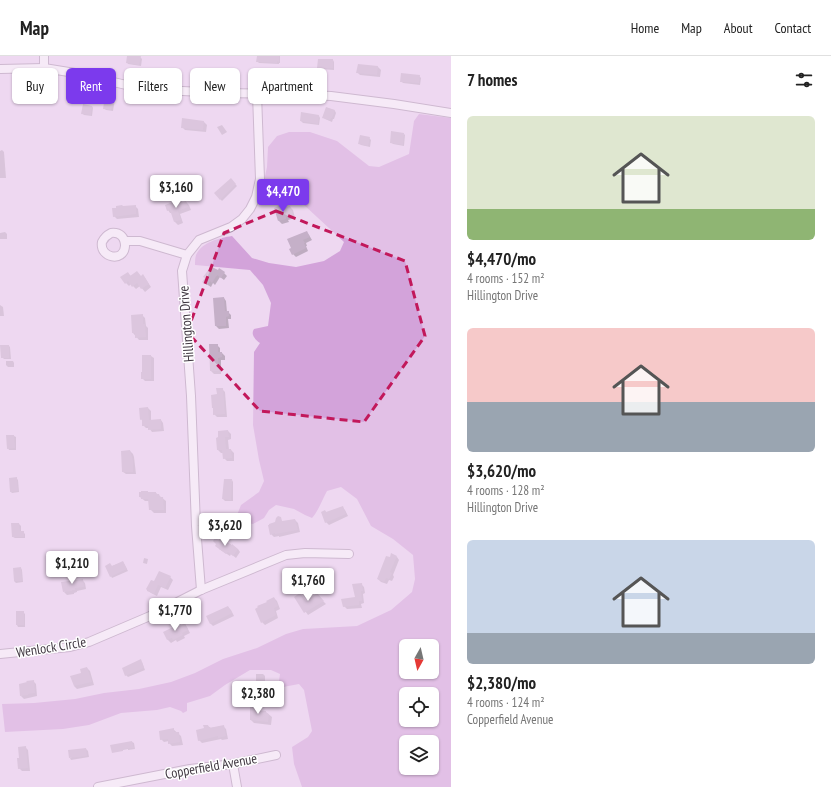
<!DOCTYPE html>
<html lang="en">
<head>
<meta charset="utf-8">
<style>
  body { margin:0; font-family:"PT Sans Narrow",sans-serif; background:#f2f2f2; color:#222; height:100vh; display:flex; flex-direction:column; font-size:15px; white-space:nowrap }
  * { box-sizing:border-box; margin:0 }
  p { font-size:13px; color:#767676 }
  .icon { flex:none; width:22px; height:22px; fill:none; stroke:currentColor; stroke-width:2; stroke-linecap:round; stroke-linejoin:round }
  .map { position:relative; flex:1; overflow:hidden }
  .drawer { display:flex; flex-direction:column; background:#fff; width:380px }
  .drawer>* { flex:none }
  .guide { position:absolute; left:12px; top:12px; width:379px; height:36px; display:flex; gap:8px }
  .needle { width:26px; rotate:188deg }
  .tools { position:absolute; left:399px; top:583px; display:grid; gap:8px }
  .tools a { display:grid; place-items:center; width:40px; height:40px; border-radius:6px; background:#fff; box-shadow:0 1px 3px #0004; font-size:20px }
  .price { position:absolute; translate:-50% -34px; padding:0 9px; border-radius:4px; background:#fff; color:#222; font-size:13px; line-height:26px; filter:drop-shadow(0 1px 2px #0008) }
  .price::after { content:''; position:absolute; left:50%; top:24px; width:12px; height:9px; margin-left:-6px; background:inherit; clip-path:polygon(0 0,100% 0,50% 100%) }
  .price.active { background:#7c3aed; color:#fff }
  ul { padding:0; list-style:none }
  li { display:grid; align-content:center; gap:8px; height:212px; padding:0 16px }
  li span { display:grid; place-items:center; height:124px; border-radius:6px; color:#555 }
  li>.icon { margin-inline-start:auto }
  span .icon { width:72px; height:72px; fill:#fffc; stroke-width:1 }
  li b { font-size:17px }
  h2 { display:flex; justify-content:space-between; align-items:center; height:48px; padding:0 16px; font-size:17px }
  .chip { padding:0 14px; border-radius:6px; background:#fff; box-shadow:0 1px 3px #0004; font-size:14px; line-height:36px }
  .chip.active { background:#7c3aed; color:#fff }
  header { display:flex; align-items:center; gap:24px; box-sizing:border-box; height:56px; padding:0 20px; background:#fff; border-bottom:1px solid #e0e0e0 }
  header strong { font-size:19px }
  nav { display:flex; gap:22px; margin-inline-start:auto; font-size:14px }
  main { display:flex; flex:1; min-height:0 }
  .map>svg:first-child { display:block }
  .green { fill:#d3a3da; fill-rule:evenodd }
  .shadow { fill:#0003 }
  .building { fill:#c5b0c8 }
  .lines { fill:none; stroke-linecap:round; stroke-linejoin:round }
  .minor-casing { stroke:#a792aa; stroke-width:10 }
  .minor { stroke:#fff; stroke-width:8 }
  .marked { fill:none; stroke:#c2185b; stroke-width:3; stroke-dasharray:8 5; stroke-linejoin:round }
  .labels { text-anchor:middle; stroke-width:3; stroke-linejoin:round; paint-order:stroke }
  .street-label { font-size:14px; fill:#413842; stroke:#fff }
</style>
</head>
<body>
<header>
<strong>Map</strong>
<nav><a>Home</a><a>Map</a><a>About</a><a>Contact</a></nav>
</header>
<main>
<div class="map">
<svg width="451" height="731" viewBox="0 0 451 731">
  <rect width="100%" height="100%" fill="#eed8f1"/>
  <path class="green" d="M 419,58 L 451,62 L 451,731 L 302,731 L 294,708 L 292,691 L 308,681 L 312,675 L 304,634 L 299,628 L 278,632 L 280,618 L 271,614 L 250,614 L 225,629 L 210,640 L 187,647 L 187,655 L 183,657 L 181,655 L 170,651 L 157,654 L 121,657 L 89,669 L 63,673 L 5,676 L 2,648 L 34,647 L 75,643 L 104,637 L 139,633 L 171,626 L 195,617 L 223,603 L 257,592 L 286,578 L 303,573 L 357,570 L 391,554 L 412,536 L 415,523 L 413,499 L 393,483 L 371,470 L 357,443 L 341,431 L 327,435 C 322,444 319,454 312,462 L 305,459 L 294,453 L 276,449 L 269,454 L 264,462 L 253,468 L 241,466 L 237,459 L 241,449 L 259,436 L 264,425 L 259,404 L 253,369 L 254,296 L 260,287 C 256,284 250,279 254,273 L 268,270 L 271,247 L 263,229 L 250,214 L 195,209 C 195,206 195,202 196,199 C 202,186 219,182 232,180 L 252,202 L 269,207 L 296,211 L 324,205 L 340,195 L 344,186 L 304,149 L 260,142 L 267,111 L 268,91 L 277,80 L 289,76 L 310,76 L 337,85 L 369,110 L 379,111 L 409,98 L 414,65 ZM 406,590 L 432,590 L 432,616 L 406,616 ZM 406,638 L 432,638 L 432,664 L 406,664 ZM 406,686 L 432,686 L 432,712 L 406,712 Z"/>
  <g class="shadow">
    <path d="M 128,0 L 140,1 L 142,3 L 141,10 L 128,8 L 127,6 Z"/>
    <path d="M 258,0 L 280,0 L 280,7 L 279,7 L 279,8 L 259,7 L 257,5 Z"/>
    <path d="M 333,4 L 334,6 L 334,14 L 320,13 L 318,12 Z"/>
    <path d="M 378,11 L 381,14 L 380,21 L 360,19 L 357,16 Z"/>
    <path d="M 237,17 L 238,19 L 238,26 L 220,26 L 218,24 Z"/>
    <path d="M 419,20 L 421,22 L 420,29 L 403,27 L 401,25 Z"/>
    <path d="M 113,42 L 115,43 L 113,55 L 106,54 L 104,52 Z"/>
    <path d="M 92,50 L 93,52 L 92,60 L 84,59 L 82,57 Z"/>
    <path d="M 327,52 L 335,55 L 336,57 L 334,63 L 333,63 L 332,66 L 325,63 L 323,61 Z"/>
    <path d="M 319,60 L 320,62 L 319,69 L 303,67 L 301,65 Z"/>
    <path d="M 204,66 L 207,69 L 206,76 L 185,74 L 182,71 Z"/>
    <path d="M 222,69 L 227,76 L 222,79 L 217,71 Z"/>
    <path d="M 404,78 L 405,79 L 404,90 L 393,88 L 391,86 Z"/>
    <path d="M 369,82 L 371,84 L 370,91 L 361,89 L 359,87 Z"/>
    <path d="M 2,94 L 4,96 L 6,122 L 0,122 L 0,95 Z"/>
    <path d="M 231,124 L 237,130 L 222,145 L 215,137 Z"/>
    <path d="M 186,146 L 189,149 L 191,154 L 180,158 L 183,167 L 178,169 L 175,166 L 172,157 L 170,157 L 168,154 L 174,149 Z"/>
    <path d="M 135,150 L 138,153 L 139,161 L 117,163 L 114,160 Z"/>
    <path d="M 282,150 L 285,153 L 290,151 L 293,154 L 295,162 L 288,164 L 289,166 L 282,168 L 279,165 L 275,152 Z"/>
    <path d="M 5,176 L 7,178 L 7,183 L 0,183 L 0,177 Z"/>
    <path d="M 306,176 L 309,179 L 312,184 L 306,187 L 307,190 L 306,190 L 308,195 L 296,201 L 293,198 Z"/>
    <path d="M 128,217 L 131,220 L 141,220 L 145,222 L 151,231 L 145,236 L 140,230 L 136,233 L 131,228 L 129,230 L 126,227 Z"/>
    <path d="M 224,217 L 227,220 L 224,224 L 220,221 L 215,229 L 213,227 L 211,231 L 203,226 L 206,222 Z"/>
    <path d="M 224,242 L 226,245 L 227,256 L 228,256 L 231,259 L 231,263 L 228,263 L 229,272 L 219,273 L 216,270 Z"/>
    <path d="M 0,249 L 3,251 L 4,260 L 0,260 Z"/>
    <path d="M 142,259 L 145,262 L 146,270 L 148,272 L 148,284 L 139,284 L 133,277 Z"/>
    <path d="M 210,289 L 217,289 L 220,292 L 220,297 L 222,297 L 225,300 L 225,304 L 221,304 L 221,318 L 214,318 L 211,315 Z"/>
    <path d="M 9,290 L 10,291 L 11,303 L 4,303 L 2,301 Z"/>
    <path d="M 151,300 L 154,302 L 154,325 L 145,325 L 142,322 L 143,317 Z"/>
    <path d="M 6,305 L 13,305 L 14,307 L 14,311 L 8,311 L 6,309 Z"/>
    <path d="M 222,333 L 225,336 L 227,361 L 217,361 L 214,358 L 218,339 Z"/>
    <path d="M 148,352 L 151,355 L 151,365 L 161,364 L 163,367 L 164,375 L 152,376 L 149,372 L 146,372 L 143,369 L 143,366 L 141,363 Z"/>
    <path d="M 228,375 L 231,378 L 231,383 L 228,384 L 229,394 L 231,394 L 234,397 L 234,405 L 227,405 L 224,402 L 223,397 L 221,397 L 218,394 Z"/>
    <path d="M 14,380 L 16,381 L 16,394 L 9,394 L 8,392 Z"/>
    <path d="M 130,395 L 133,398 L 134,401 L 136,418 L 126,418 L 123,416 Z"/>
    <path d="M 17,423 L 18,424 L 19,436 L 12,437 L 10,435 Z"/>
    <path d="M 232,424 L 233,426 L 233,445 L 225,445 L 223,443 Z"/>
    <path d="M 149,437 L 156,437 L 166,445 L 166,457 L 154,457 L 150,453 L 149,445 L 145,445 L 140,441 Z"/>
    <path d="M 342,451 L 345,454 L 348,460 L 329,469 L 326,466 L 325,455 L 327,457 Z"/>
    <path d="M 279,462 L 283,466 L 295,464 L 298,467 L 300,476 L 279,481 L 279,480 L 274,481 L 271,478 Z"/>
    <path d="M 19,468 L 21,470 L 21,476 L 23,476 L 25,478 L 25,482 L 15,482 L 13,481 Z"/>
    <path d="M 219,493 L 238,493 L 240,496 L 236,502 L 231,498 L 230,500 Z"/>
    <path d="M 397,501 L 399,504 L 393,519 L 394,521 L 392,525 L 389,524 L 387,528 L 381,526 L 378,523 L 390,502 Z"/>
    <path d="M 144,502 L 148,503 L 147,508 L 143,507 Z"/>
    <path d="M 123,506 L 128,515 L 112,522 L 111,520 L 112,510 Z"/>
    <path d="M 21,512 L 22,514 L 23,526 L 16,527 L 14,525 Z"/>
    <path d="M 170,521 L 173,524 L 168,534 L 161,531 L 157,540 L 151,537 L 148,534 L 154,527 Z"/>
    <path d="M 82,524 L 85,527 L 86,533 L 77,535 L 77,536 L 74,537 L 74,538 L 67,539 L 64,536 Z"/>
    <path d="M 361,528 L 364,531 L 365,537 L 363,538 L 364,547 L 361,548 L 362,552 L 347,553 L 344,550 L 356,542 Z"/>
    <path d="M 295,541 L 306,546 L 320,542 L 326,548 L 308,559 Z"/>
    <path d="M 274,542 L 277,545 L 280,553 L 276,555 L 278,562 L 265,569 L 262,566 Z"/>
    <path d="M 228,551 L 231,554 L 234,560 L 213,570 L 210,567 Z"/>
    <path d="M 23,556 L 25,558 L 25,571 L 18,571 L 17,569 Z"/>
    <path d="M 184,568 L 187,571 L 190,577 L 184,580 L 185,582 L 177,586 L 176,584 L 171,587 L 168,584 L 165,577 L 174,574 Z"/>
    <path d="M 140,605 L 142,606 L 145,614 L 128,621 L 126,619 Z"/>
    <path d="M 87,612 L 90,615 L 94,629 L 77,633 L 74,630 Z"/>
    <path d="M 256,618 L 263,618 L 265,620 L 265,627 L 257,626 L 256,625 Z"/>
    <path d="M 33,625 L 36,628 L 37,640 L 24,643 L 21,640 L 28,627 Z"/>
    <path d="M 255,649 L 258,652 L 258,655 L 266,656 L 272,661 L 271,669 L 254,667 L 251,664 Z"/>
    <path d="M 208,670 L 211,672 L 223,670 L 226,673 L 228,683 L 222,684 L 221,683 L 202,687 L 199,684 L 205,673 Z"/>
    <path d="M 173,673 L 181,680 L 183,689 L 172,690 L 169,687 L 169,685 L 164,686 L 161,683 Z"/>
    <path d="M 132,686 L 134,687 L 135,693 L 128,694 L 128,693 L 113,696 Z"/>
    <path d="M 25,691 L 28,694 L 30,715 L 22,715 L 19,712 Z"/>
    <path d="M 86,693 L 88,695 L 89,701 L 71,704 L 70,702 Z"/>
  </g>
  <g class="building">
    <path d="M 127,0 L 141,0 L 139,9 L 126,7 Z"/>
    <path d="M 257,0 L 279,0 L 279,6 L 277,5 L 277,7 L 256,6 Z"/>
    <path d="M 318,3 L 333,3 L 333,12 L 317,12 Z"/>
    <path d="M 358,8 L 378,10 L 377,19 L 356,17 Z"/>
    <path d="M 237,16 L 237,24 L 217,25 L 217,17 Z"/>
    <path d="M 401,17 L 420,19 L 419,27 L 400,26 Z"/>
    <path d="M 107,39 L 114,41 L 111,54 L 103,53 L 105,40 L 107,40 Z"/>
    <path d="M 83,48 L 92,50 L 91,59 L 81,58 Z"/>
    <path d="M 326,51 L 335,54 L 332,62 L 331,62 L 330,64 L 322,62 Z"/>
    <path d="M 301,56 L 319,59 L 318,68 L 300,65 Z"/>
    <path d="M 182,62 L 204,65 L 203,74 L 181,72 Z"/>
    <path d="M 391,75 L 404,77 L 403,89 L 390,87 Z"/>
    <path d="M 360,79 L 370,81 L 368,90 L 358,88 Z"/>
    <path d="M 231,122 L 236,128 L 220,144 L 214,137 Z"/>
    <path d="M 181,145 L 182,146 L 186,145 L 188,151 L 178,155 L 181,164 L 174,166 L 170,154 L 167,155 L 165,149 L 173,146 L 173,148 Z"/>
    <path d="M 122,149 L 123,150 L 136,149 L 136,158 L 113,161 L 112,152 L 116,152 L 116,150 Z"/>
    <path d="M 282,149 L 283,152 L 290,150 L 293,159 L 286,161 L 286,163 L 278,165 L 274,152 Z"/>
    <path d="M 307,175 L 310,181 L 303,184 L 305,187 L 304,187 L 306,192 L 292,199 L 289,193 L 291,192 L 287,183 Z"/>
    <path d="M 212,211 L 218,214 L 219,212 L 225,216 L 221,222 L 217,219 L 212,227 L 210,225 L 207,229 L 202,226 L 205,222 L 203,221 L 209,213 L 210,214 Z"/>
    <path d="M 137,215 L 141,220 L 143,218 L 149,228 L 141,233 L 137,227 L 132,231 L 128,225 L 125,228 L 120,221 L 128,216 L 130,220 Z"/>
    <path d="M 224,241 L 225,255 L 229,255 L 229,260 L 226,261 L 226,270 L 215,270 L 213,242 Z"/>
    <path d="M 143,258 L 143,268 L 145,268 L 146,281 L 135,282 L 135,277 L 132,277 L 131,259 Z"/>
    <path d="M 209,288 L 218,288 L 218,296 L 222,296 L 222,301 L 218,302 L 219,315 L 210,315 Z"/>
    <path d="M 0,289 L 9,289 L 9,302 L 1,302 Z"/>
    <path d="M 142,299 L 151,299 L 151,323 L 141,323 L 141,316 L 142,316 Z"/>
    <path d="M 216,332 L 223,332 L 225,358 L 213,359 L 213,352 L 212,352 L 211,339 L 217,338 Z"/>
    <path d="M 148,351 L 149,364 L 161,363 L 161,373 L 148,374 L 148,370 L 142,370 L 142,363 L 140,364 L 139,352 Z"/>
    <path d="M 228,374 L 229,381 L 225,381 L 226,393 L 231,393 L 232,402 L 223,403 L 222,394 L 217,394 L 216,382 L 218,381 L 218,375 Z"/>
    <path d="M 6,379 L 14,379 L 15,392 L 7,393 Z"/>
    <path d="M 130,394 L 133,405 L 133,416 L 122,416 L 121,395 Z"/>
    <path d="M 17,421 L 18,435 L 10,436 L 9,422 Z"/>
    <path d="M 224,423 L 232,423 L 231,444 L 222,443 Z"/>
    <path d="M 141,435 L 148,435 L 148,436 L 156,436 L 156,438 L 159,438 L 160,441 L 163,441 L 164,454 L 149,454 L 148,443 L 141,443 L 141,441 L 139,441 L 139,436 L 141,436 Z"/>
    <path d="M 343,450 L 346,458 L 325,467 L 321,456 L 325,454 L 326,456 Z"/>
    <path d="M 278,460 L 281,461 L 282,465 L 295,463 L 298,474 L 275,478 L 275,477 L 270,479 L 268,469 L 269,469 L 269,468 L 275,466 L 276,462 Z"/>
    <path d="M 11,467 L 19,467 L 20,475 L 24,475 L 24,481 L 12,481 Z"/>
    <path d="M 215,482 L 219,484 L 221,482 L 232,489 L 232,488 L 238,493 L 233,500 L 228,496 L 226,498 L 215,490 L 216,488 L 213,485 Z"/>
    <path d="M 391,497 L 397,500 L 390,516 L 392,517 L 389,523 L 386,522 L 384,526 L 377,523 L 386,500 L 390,501 Z"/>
    <path d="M 123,505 L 127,513 L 110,521 L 105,510 L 110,507 L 112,510 Z"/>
    <path d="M 21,511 L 22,525 L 14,525 L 13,512 Z"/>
    <path d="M 159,515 L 171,520 L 165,532 L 158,529 L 154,538 L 147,535 L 147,534 L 146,533 L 151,524 L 154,525 Z"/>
    <path d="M 83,523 L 84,531 L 75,532 L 75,534 L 72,534 L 72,535 L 63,536 L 61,526 Z"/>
    <path d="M 362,527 L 363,535 L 361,535 L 362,545 L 359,545 L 359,549 L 343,551 L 341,543 L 355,541 L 352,528 Z"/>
    <path d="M 300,537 L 306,545 L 317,537 L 324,545 L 304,557 L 294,541 Z"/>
    <path d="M 274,541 L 278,550 L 274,552 L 276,559 L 261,567 L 255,553 L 258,551 L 257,550 L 267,546 L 266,545 Z"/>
    <path d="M 228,550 L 232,557 L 210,568 L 206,560 Z"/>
    <rect x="16" y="555" width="8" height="14"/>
    <path d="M 185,567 L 188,574 L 182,577 L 183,579 L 173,584 L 172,582 L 167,584 L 163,576 L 173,571 L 174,573 Z"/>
    <path d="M 141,603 L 144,612 L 125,620 L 122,612 Z"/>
    <path d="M 87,611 L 92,626 L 74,630 L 70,620 L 81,617 L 80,613 Z"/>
    <path d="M 34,624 L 35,637 L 28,638 L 28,639 L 20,640 L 19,628 L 27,626 L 26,625 Z"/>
    <path d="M 250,648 L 256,648 L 255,654 L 266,655 L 266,657 L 269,658 L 268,666 L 250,664 Z"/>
    <path d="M 203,669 L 208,669 L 209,672 L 224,669 L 226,680 L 218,682 L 218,680 L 198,685 L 196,674 L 204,672 Z"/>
    <path d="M 174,672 L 174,676 L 179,676 L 180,686 L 168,688 L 168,683 L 160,684 L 159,675 Z"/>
    <path d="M 132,685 L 134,692 L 123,693 L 123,695 L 112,697 L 110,689 Z"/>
    <path d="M 26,690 L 28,712 L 18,713 L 17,702 L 19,702 L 18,691 Z"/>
    <path d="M 86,692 L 87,700 L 69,702 L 68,694 Z"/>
  </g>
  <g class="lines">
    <g class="minor-casing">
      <g id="minor">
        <path d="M 44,12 L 44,0"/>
        <path d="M 0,13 L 44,12 L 75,17 L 139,32 L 164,34 L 220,37 L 294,38 L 331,40 L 394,48 L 451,57"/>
        <path d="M 111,177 C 120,176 125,181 125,190 C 124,207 99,202 102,186 C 104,182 107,179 111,177 Z"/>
        <path d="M 125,185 L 140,185 L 187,199"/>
        <path d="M 201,534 L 196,470 L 191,340 L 182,215 L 187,199 L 199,184 L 231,171 L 242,163 L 250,153 L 256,141 L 260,123 L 257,38"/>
        <path d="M 0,598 L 70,591 L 89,586 L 150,560 L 201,534 L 286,499 L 305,497 L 349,498"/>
        <path d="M 233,708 L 237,731"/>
        <path d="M 98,731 L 190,713 L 233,708 L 276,699"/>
      </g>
    </g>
    <use href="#minor" class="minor"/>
  </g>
  <path d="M0 0H451V731H0ZM 276,155 L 405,205 L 425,280 L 364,366 L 260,355 L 187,276 L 224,177 Z" fill="#eed8f1" fill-opacity=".55" fill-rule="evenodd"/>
  <path class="marked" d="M 276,155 L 405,205 L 425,280 L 364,366 L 260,355 L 187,276 L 224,177 Z"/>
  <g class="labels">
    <g class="street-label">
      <text transform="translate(186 268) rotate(-94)" y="5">Hillington Drive</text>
      <text transform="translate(51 591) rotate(-9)" y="5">Wenlock Circle</text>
      <text transform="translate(211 710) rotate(-10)" y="5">Copperfield Avenue</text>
    </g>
  </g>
</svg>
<div class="tools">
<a><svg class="needle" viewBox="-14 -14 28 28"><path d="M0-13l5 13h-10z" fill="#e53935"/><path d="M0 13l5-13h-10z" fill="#767676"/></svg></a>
<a><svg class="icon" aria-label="locate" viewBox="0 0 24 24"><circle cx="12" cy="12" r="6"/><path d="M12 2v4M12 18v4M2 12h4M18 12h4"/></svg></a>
<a><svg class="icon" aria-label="layers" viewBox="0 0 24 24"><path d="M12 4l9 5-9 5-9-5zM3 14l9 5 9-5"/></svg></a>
</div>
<b class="price" style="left:176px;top:153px">$3,160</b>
<b class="price active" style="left:283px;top:157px">$4,470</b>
<b class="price" style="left:225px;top:491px">$3,620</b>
<b class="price" style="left:72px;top:529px">$1,210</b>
<b class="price" style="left:308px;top:546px">$1,760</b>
<b class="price" style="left:175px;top:576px">$1,770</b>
<b class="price" style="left:258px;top:659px">$2,380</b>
<div class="guide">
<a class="chip">Buy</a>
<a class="chip active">Rent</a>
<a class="chip">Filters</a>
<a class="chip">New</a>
<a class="chip">Apartment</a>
</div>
</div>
<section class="drawer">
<h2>7 homes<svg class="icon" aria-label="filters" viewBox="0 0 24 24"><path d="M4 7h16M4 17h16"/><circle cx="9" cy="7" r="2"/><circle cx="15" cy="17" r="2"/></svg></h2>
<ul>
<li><span style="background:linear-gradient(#dfe7d0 75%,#8fb573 0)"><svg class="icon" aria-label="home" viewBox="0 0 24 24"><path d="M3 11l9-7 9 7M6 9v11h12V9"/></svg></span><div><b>$4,470/mo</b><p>4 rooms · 152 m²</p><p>Hillington Drive</p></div></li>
<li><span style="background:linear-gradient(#f6c9c9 60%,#9aa5b1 0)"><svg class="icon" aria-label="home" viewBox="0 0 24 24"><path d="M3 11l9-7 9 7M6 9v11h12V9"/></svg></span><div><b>$3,620/mo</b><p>4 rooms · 128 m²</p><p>Hillington Drive</p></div></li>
<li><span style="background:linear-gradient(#c9d6e8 75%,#9aa5b1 0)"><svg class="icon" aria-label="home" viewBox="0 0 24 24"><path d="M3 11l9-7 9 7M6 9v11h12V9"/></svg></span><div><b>$2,380/mo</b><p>4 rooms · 124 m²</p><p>Copperfield Avenue</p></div></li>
</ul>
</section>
</main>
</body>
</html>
